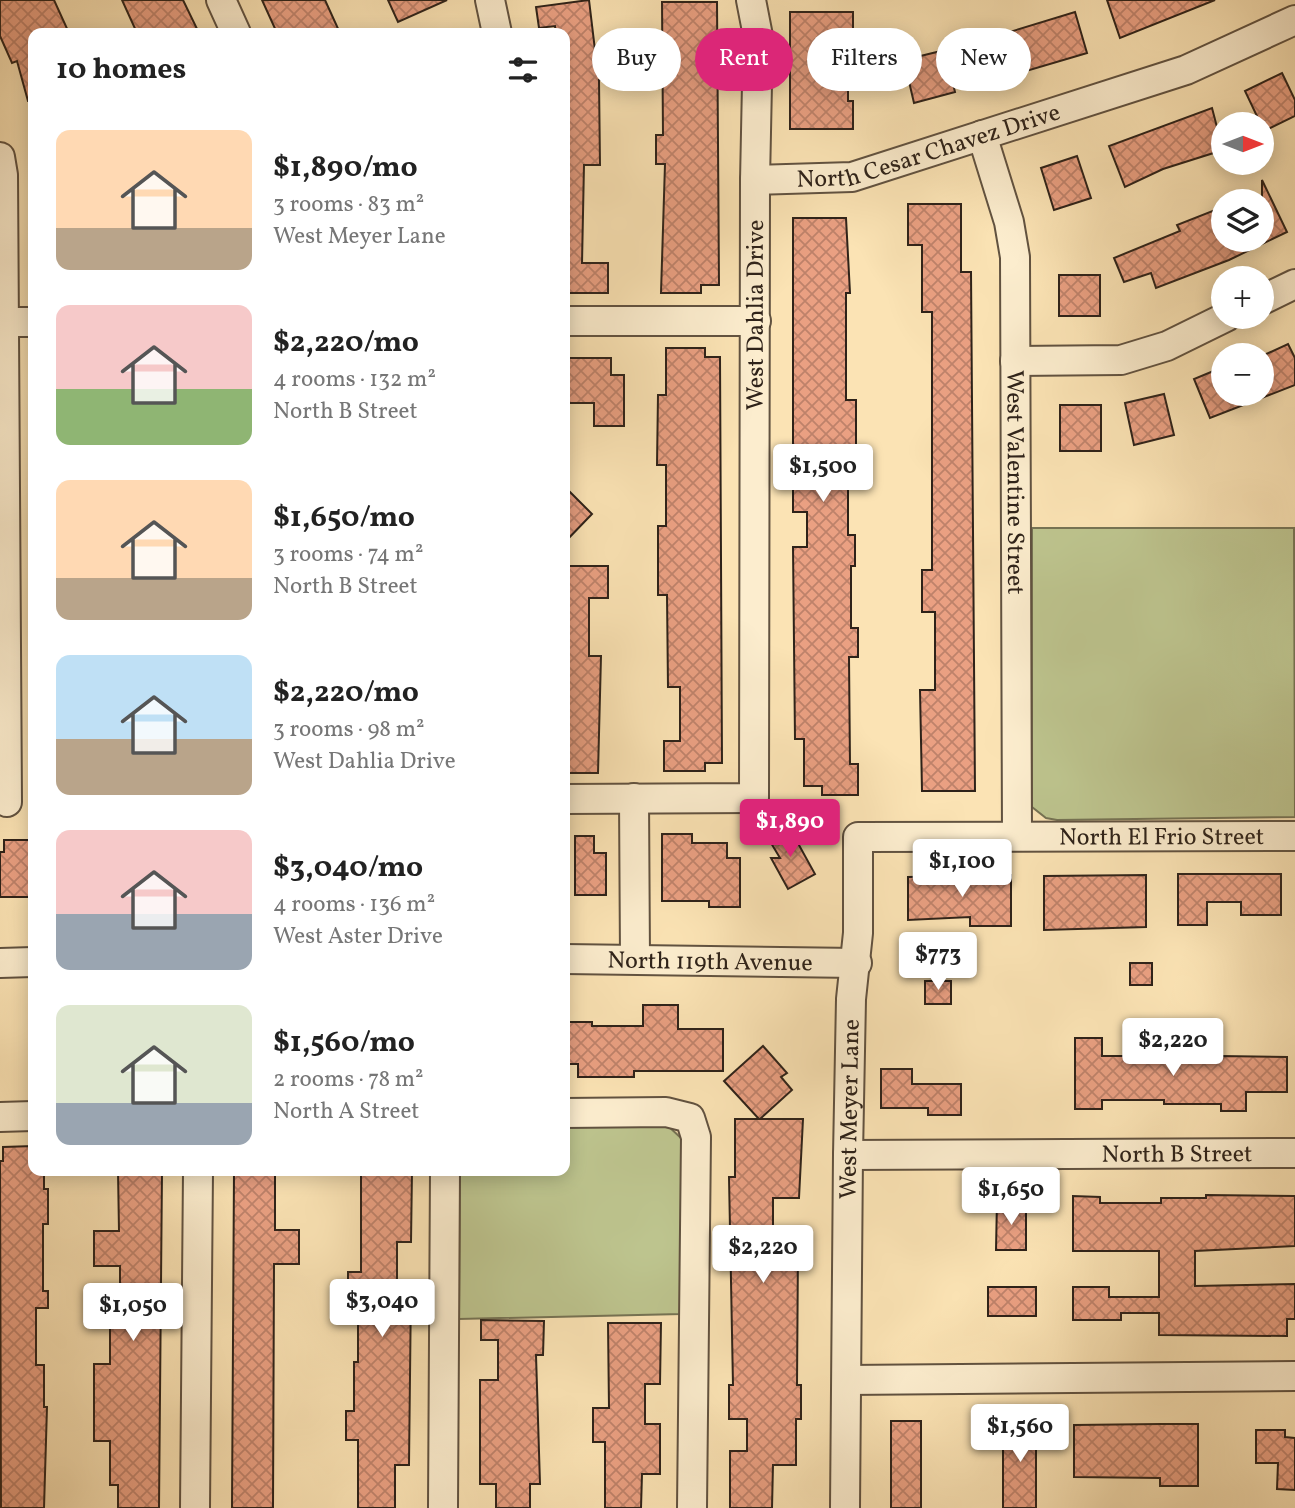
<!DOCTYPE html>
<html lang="en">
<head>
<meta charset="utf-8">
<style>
  body { margin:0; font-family:Vollkorn,serif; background:#f2f2f2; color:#222; height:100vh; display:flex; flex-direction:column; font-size:26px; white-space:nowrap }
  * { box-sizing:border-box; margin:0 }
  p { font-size:23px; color:#767676 }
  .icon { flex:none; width:38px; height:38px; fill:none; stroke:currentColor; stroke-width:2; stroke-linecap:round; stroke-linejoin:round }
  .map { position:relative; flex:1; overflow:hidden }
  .panel { position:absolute; left:28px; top:28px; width:542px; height:1148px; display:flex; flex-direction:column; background:#fff; border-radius:14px; box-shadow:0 4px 18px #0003 }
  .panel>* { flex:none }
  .hud { position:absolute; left:592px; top:28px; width:598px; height:63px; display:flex; gap:14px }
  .needle { width:46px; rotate:90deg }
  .fabs { position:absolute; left:1211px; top:112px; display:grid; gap:14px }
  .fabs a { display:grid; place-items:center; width:63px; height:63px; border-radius:50%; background:#fff; box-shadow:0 4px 18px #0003; font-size:35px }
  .price { position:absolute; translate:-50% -60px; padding:0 16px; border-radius:7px; background:#fff; color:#222; font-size:23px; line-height:46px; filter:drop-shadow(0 2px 4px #0008) }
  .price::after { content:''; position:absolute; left:50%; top:42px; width:21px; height:16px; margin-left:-10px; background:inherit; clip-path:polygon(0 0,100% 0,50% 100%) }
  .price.on { background:#db2777; color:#fff }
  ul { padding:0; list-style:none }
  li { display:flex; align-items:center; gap:21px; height:175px; padding:0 28px }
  li span { display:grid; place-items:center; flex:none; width:196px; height:140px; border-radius:14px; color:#555 }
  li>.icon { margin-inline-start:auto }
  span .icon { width:84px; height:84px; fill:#fffc; stroke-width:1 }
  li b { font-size:30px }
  h2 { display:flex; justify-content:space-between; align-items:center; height:84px; padding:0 28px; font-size:30px }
  .chip { padding:0 24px; border-radius:32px; background:#fff; box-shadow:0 4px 18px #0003; font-size:24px; line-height:63px }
  .chip.on { background:#db2777; color:#fff }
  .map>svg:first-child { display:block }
  .green { fill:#bdc48e; stroke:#767354; stroke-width:2 }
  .building { fill:url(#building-cross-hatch); stroke:#2e2219; stroke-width:2 }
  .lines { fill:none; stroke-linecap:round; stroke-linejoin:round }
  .minor-casing { stroke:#615240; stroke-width:32 }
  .minor { stroke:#fcedce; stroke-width:28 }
  .labels { text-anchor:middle; stroke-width:5; stroke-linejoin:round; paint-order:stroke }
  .street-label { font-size:24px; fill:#2e2219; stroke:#fcedce }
</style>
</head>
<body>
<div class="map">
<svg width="1295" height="1508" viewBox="0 0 1295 1508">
  <defs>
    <pattern id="building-cross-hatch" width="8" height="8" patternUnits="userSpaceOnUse" patternTransform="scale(1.75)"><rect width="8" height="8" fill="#eaa082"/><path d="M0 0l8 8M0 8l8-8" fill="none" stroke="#be826a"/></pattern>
  </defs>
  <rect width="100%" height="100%" fill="#fbe3b4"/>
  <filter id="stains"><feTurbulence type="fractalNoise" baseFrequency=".00286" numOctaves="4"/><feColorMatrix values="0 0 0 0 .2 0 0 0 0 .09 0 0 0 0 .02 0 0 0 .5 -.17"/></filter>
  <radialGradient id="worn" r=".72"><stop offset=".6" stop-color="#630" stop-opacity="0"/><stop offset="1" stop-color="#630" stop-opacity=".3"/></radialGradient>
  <g class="green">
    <path d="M 1032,528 L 1294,528 L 1295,817 L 1057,820 L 1046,818 L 1032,807 Z"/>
    <path d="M 565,1125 L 667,1125 L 682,1139 L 681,1314 L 459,1319 L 460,1171 L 565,1171 Z"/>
  </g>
  <g class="building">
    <path d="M 0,0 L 54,0 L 69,33 L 33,33 L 33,101 L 28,101 L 17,61 L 12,63 L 0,36 Z"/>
    <path d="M 122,0 L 183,0 L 199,33 L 137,33 Z"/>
    <path d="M 262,0 L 325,0 L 340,33 L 277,33 Z"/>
    <path d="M 388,0 L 447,0 L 398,22 Z"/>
    <path d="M 589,0 L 595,50 L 603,50 L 603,80 L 599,80 L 600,165 L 584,165 L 582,263 L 608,263 L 608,293 L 565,293 L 565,33 L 556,33 L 555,26 L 539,28 L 536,7 Z"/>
    <path d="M 1107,0 L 1215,0 L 1120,38 Z"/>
    <path d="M 662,2 L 717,2 L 719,285 L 701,285 L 701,293 L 661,293 L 665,164 L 656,164 L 656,135 L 663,135 Z"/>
    <path d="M 790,12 L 853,12 L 853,44 L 848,44 L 848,101 L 853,101 L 853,129 L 790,129 Z"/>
    <path d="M 1075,12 L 1087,53 L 989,82 L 977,42 Z"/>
    <path d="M 945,50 L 955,92 L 914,103 L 904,60 Z"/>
    <path d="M 1282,73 L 1295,100 L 1295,116 L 1264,131 L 1245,91 Z"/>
    <path d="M 1212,108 L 1223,150 L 1163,169 L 1125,187 L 1109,146 Z"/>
    <path d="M 1077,156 L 1091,198 L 1054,210 L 1041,168 Z"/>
    <path d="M 1262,180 L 1287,232 L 1229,260 L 1156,288 L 1151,273 L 1124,282 L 1114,258 L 1180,231 L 1177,225 L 1215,210 L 1223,240 L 1262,240 Z"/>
    <path d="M 908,204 L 961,204 L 961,272 L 971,272 L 975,791 L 922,791 L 920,690 L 935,690 L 935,612 L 922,612 L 922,570 L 932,570 L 932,312 L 922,312 L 922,245 L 908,245 Z"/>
    <path d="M 793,218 L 846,218 L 850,293 L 846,293 L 846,400 L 856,400 L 856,474 L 848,475 L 848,535 L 855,535 L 855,566 L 851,566 L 851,628 L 858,628 L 858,657 L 849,657 L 850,764 L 858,764 L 858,795 L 822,795 L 822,786 L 804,786 L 804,739 L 795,739 L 793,547 L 807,547 L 807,512 L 793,512 Z"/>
    <rect x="1059" y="275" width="41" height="41"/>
    <path d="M 1288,344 L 1295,358 L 1295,385 L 1210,418 L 1194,379 L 1223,367 L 1223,394 L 1262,394 L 1262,356 Z"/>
    <path d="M 666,348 L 705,348 L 705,357 L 720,357 L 722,763 L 705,763 L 705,771 L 664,771 L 664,741 L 680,741 L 680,687 L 668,687 L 667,595 L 658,595 L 658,526 L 666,526 L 666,465 L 657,465 L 658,395 L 666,395 Z"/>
    <path d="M 565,358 L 611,358 L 611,375 L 624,375 L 624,426 L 594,426 L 594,403 L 565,403 Z"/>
    <path d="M 1164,394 L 1174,435 L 1134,445 L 1125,403 Z"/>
    <rect x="1060" y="405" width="41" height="46"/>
    <path d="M 565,487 L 592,514 L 565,542 Z"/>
    <path d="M 565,566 L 608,566 L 608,598 L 589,598 L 589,656 L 601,656 L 598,773 L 565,773 Z"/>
    <path d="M 789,827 L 815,874 L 788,889 L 771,858 L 780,858 L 768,838 Z"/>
    <path d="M 662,834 L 692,834 L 692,843 L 727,843 L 727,858 L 740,858 L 740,907 L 709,907 L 709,901 L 662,901 Z"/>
    <path d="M 575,836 L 594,836 L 594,853 L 606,853 L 606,895 L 575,895 Z"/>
    <path d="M 4,840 L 31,840 L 31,897 L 0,897 L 0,852 L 4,852 Z"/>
    <path d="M 1178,874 L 1281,874 L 1281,915 L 1241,915 L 1241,902 L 1207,902 L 1207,925 L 1178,925 Z"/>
    <path d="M 1011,875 L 1011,926 L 970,926 L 970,917 L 908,920 L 908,877 Z"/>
    <path d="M 1146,875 L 1146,927 L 1044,930 L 1044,876 Z"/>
    <rect x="1130" y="963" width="22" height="22"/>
    <rect x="925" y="981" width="26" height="23"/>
    <path d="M 643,1005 L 678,1005 L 678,1029 L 723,1029 L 723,1071 L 634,1071 L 634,1077 L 578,1077 L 578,1064 L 565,1064 L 565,1022 L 592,1022 L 592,1026 L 643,1026 Z"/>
    <path d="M 1075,1038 L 1102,1038 L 1102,1056 L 1151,1056 L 1151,1060 L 1221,1060 L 1221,1056 L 1287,1057 L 1287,1092 L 1246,1092 L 1246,1111 L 1221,1111 L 1221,1104 L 1164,1104 L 1164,1100 L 1102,1100 L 1102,1109 L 1075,1109 Z"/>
    <path d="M 763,1046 L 787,1073 L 781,1077 L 792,1090 L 760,1119 L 803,1119 L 799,1198 L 773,1198 L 773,1247 L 798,1247 L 797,1385 L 801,1385 L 801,1419 L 796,1419 L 796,1465 L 773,1465 L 772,1508 L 730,1508 L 730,1451 L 747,1451 L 747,1419 L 729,1419 L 729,1385 L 733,1385 L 729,1177 L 735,1177 L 735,1119 L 759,1119 L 724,1081 Z"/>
    <path d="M 881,1069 L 912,1069 L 912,1084 L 961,1084 L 961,1115 L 928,1115 L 928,1108 L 881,1108 Z"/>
    <path d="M 33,1146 L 33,1171 L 44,1171 L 44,1189 L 48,1189 L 48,1224 L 43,1224 L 43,1291 L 48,1291 L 48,1308 L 36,1308 L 36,1365 L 44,1365 L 44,1407 L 47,1407 L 44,1508 L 1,1508 L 0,1161 L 3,1161 L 3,1147 Z"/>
    <path d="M 118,1171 L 162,1171 L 159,1508 L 118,1508 L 118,1485 L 110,1485 L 110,1441 L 94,1441 L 94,1364 L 110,1364 L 110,1322 L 120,1322 L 120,1266 L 94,1266 L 94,1231 L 119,1231 Z"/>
    <path d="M 234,1171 L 275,1171 L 275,1230 L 299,1230 L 299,1264 L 274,1264 L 273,1508 L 232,1508 Z"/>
    <path d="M 361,1171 L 412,1171 L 411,1242 L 397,1242 L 397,1288 L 411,1288 L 409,1465 L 395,1465 L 395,1508 L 358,1508 L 358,1440 L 346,1440 L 346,1411 L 354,1411 L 354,1362 L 358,1362 L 358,1307 L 348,1307 L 348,1272 L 361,1272 Z"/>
    <path d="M 1206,1195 L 1295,1196 L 1295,1246 L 1195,1251 L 1195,1286 L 1295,1284 L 1295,1319 L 1287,1319 L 1287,1336 L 1159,1335 L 1159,1313 L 1121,1313 L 1121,1320 L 1073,1320 L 1073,1287 L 1109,1287 L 1109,1297 L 1159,1297 L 1159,1251 L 1073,1251 L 1073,1196 L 1100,1197 L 1100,1203 L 1161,1203 L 1161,1198 L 1206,1198 Z"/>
    <path d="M 997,1200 L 1015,1201 L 1015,1209 L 1026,1209 L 1026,1250 L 996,1250 Z"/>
    <rect x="988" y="1287" width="48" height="29"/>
    <path d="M 481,1320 L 544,1321 L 543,1355 L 536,1355 L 540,1484 L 530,1484 L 530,1508 L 496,1508 L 496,1484 L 480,1484 L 480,1380 L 498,1380 L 498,1340 L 481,1340 Z"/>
    <path d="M 608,1323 L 661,1323 L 660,1384 L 645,1384 L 645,1424 L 660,1424 L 660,1474 L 642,1474 L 641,1508 L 605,1508 L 605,1442 L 593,1442 L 593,1408 L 609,1408 Z"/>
    <rect x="891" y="1421" width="30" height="87"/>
    <rect x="1003" y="1421" width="33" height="87"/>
    <path d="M 1160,1424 L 1198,1424 L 1198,1486 L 1160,1486 L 1160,1478 L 1074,1477 L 1074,1425 Z"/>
    <path d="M 1256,1430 L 1285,1430 L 1285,1437 L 1295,1438 L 1295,1490 L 1277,1489 L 1278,1463 L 1256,1463 Z"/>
  </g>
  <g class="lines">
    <g class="minor-casing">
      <g id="minor">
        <path d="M 221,0 L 236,33"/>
        <path d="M 490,0 L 497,33"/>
        <path id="s1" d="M 982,135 L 1009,222 L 1015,257 L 1017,835"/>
        <path d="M 0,157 L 3,175 L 7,802"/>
        <path id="s2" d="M 755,180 L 852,177 L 1186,70 L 1295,20"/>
        <path d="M 1262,300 L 1295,284"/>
        <path d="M 565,321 L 756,321"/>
        <path d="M 0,322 L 33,322"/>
        <path d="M 1015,361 L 1121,360 L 1167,346 L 1226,317"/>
        <path d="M 634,798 L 635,959"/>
        <path id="s3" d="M 565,799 L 754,798 L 755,180 L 758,36 L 751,0"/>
        <path id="s4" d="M 565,959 L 857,963"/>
        <path d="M 0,963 L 33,962"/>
        <path d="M 565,1113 L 666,1112 L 690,1118 L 696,1137 L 692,1508"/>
        <path d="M 0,1117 L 33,1116"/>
        <path id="s5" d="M 848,1155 L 1295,1153"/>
        <path d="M 847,1380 L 1295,1376"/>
        <path d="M 195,1508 L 198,1171"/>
        <path d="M 443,1508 L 445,1171"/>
        <path id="s6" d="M 845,1508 L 848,1155 L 851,999 L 858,933 L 858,837 L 1295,836"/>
      </g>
    </g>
    <use href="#minor" class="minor"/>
  </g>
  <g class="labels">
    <g class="street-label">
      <text dy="8" stroke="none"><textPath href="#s2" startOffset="178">North Cesar Chavez Drive</textPath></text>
      <text dy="8" stroke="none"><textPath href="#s3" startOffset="672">West Dahlia Drive</textPath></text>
      <text dy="8" stroke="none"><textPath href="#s1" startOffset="352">West Valentine Street</textPath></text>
      <text dy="8" stroke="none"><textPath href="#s6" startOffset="975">North El Frio Street</textPath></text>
      <text dy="8" stroke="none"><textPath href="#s4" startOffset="145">North 119th Avenue</textPath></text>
      <text dy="8" stroke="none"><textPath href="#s6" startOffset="399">West Meyer Lane</textPath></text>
      <text dy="8" stroke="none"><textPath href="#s5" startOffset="329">North B Street</textPath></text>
    </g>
  </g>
  <rect width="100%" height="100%" filter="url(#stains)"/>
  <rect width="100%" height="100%" fill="url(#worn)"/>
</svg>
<div class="fabs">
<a><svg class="needle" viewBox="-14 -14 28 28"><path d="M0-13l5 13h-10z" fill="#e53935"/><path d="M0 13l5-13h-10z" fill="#767676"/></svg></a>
<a><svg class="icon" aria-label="layers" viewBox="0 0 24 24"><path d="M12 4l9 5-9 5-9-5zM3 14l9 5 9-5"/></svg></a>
<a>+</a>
<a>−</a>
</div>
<b class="price" style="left:823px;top:504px">$1,500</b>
<b class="price on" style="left:790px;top:859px">$1,890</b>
<b class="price" style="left:962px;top:899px">$1,100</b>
<b class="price" style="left:938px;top:992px">$773</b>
<b class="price" style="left:1173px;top:1078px">$2,220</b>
<b class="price" style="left:1011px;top:1227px">$1,650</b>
<b class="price" style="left:763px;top:1285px">$2,220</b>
<b class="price" style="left:382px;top:1339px">$3,040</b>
<b class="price" style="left:133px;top:1343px">$1,050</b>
<b class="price" style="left:1020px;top:1464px">$1,560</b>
<div class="hud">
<a class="chip">Buy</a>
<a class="chip on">Rent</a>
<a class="chip">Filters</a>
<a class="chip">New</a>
</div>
<section class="panel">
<h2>10 homes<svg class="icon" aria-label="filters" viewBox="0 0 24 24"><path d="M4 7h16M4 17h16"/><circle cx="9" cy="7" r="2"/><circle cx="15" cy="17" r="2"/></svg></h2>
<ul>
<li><span style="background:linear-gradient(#ffd9b3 70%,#b9a48a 0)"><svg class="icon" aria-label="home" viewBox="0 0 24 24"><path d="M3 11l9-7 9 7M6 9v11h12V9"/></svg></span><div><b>$1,890/mo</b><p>3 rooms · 83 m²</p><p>West Meyer Lane</p></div></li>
<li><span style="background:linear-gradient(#f6c9c9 60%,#8fb573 0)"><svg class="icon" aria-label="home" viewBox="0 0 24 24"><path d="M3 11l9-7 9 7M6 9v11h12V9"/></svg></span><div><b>$2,220/mo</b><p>4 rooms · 132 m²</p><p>North B Street</p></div></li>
<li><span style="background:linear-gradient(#ffd9b3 70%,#b9a48a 0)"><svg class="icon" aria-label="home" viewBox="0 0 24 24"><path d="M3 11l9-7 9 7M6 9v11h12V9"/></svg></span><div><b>$1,650/mo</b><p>3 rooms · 74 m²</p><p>North B Street</p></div></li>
<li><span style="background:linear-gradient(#bfe0f5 60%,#b9a48a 0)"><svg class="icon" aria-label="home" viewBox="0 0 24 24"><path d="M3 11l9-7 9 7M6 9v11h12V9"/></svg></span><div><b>$2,220/mo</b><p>3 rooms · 98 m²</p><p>West Dahlia Drive</p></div></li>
<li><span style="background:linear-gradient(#f6c9c9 60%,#9aa5b1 0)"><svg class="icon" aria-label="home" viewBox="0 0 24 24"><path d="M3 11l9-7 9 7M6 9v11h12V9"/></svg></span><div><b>$3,040/mo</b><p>4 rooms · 136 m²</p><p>West Aster Drive</p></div></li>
<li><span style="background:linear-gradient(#dfe7d0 70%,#9aa5b1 0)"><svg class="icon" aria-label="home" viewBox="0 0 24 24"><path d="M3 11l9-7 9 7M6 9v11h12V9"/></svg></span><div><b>$1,560/mo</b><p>2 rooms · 78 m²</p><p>North A Street</p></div></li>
</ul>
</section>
</div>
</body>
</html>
